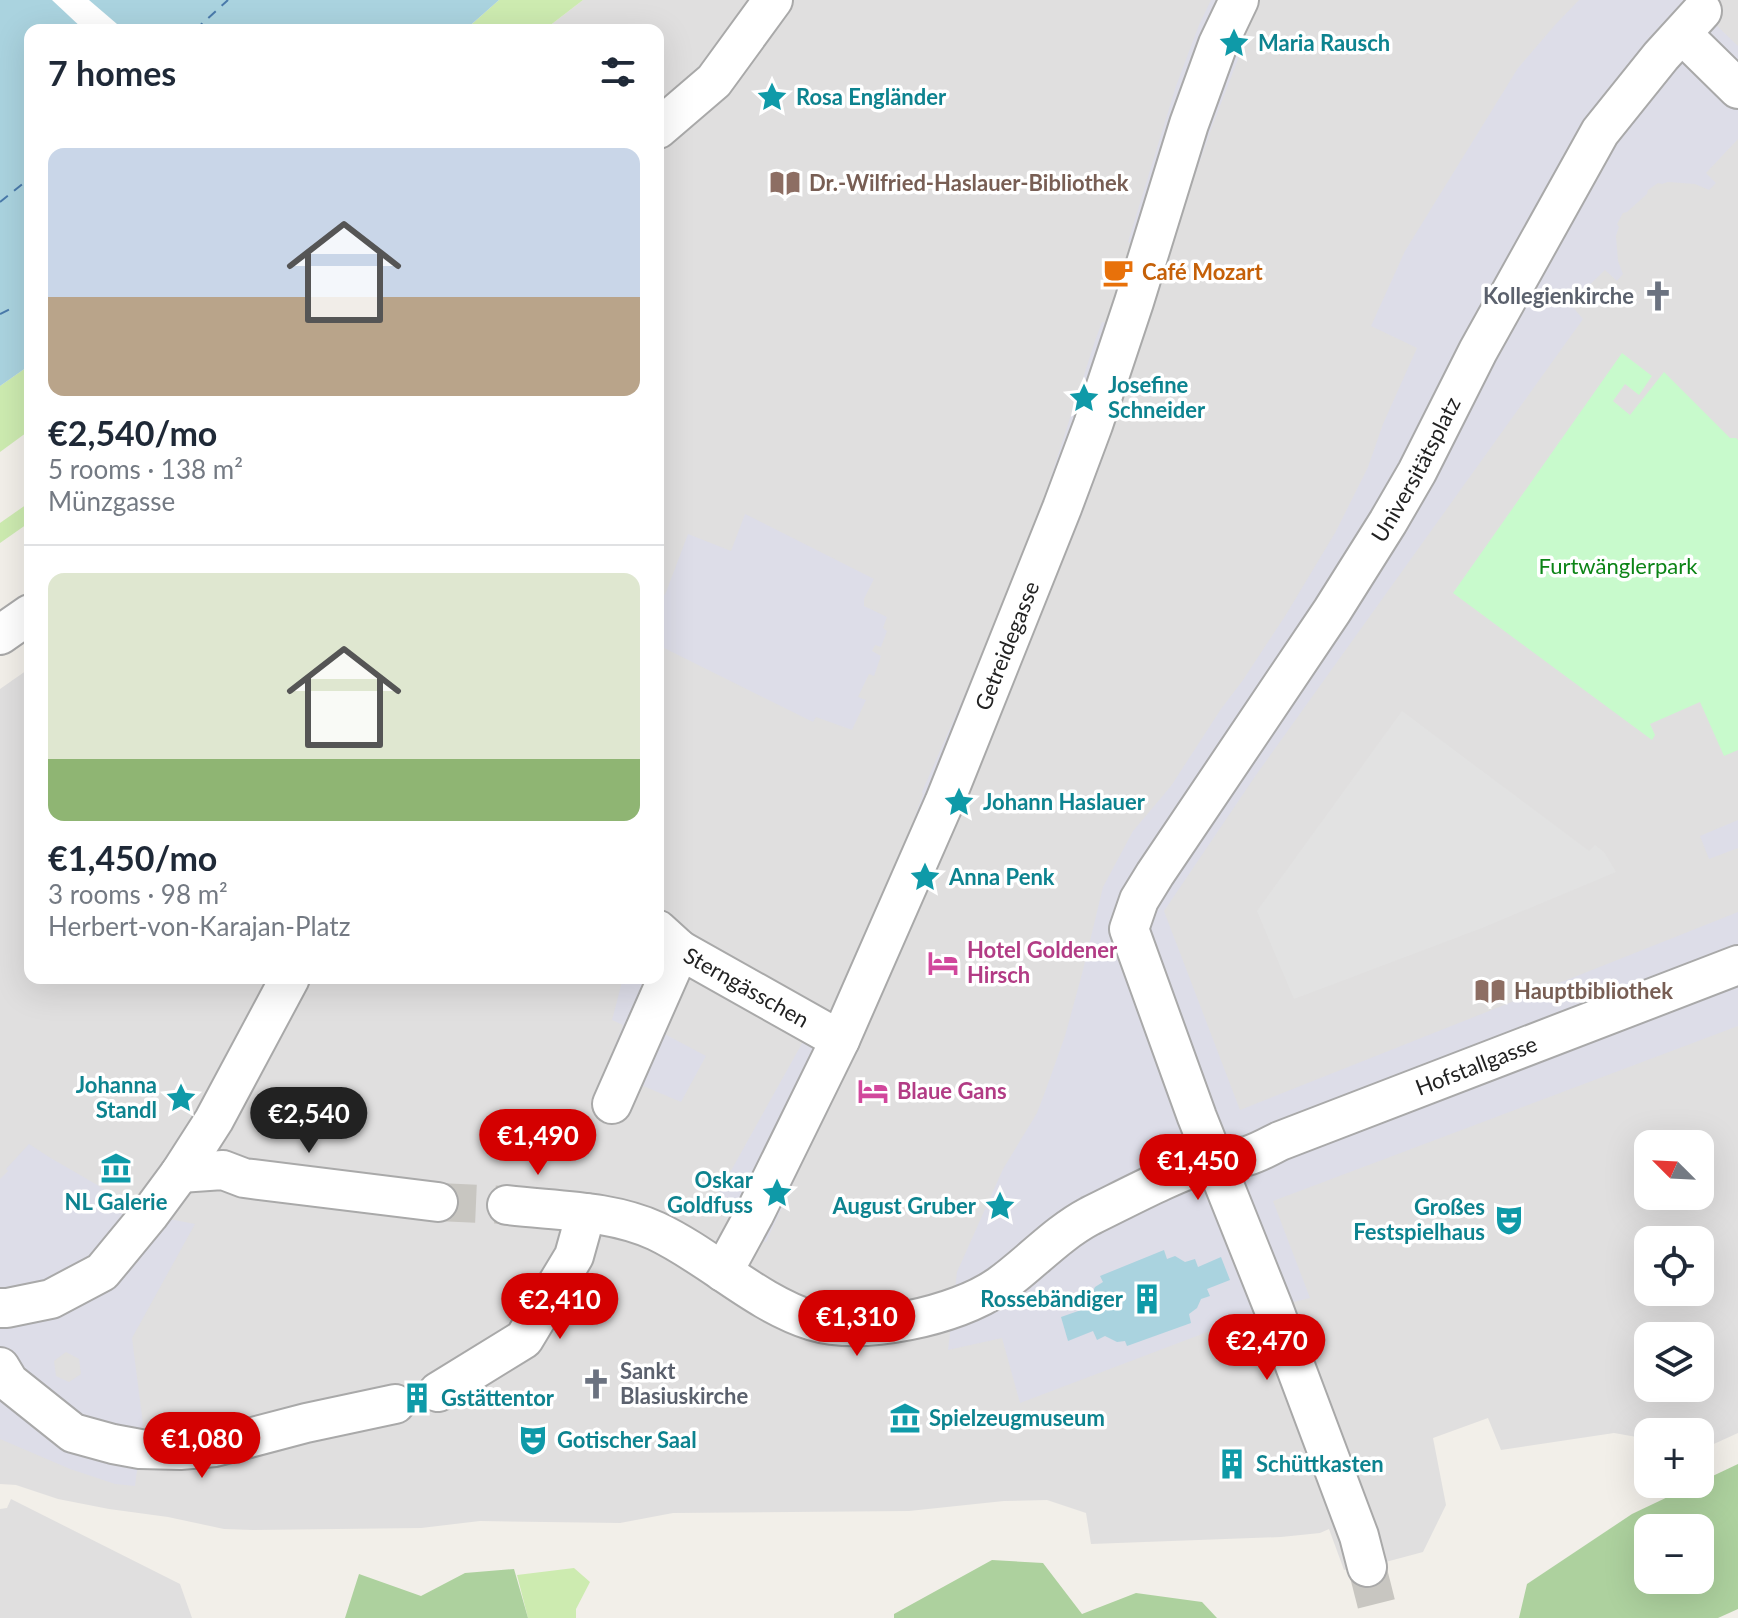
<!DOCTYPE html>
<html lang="en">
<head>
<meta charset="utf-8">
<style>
  body { margin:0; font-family:Lato,sans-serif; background:#f2f2f3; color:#1f2937; height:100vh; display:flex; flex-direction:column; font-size:30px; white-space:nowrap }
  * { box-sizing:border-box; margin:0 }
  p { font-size:26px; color:#747a83 }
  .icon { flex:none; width:44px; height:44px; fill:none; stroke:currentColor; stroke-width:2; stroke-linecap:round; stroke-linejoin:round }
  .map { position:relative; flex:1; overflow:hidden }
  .side { position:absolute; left:24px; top:24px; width:640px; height:960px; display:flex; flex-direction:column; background:#fff; border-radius:16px; box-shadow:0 8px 32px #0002 }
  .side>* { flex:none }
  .needle { width:52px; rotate:294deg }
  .fabs { position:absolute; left:1634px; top:1130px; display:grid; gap:16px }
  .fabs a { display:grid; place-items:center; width:80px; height:80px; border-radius:16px; background:#fff; box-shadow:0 8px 32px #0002; font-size:40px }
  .price { position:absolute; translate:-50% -68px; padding:0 18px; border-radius:28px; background:#d40000; color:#fff; font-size:26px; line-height:52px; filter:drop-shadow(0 2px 4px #0008) }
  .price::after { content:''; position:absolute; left:50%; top:48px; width:24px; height:18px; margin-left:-12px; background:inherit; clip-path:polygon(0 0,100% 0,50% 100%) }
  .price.on { background:#222; color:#fff }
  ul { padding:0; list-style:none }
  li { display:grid; align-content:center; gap:16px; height:424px; padding:0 24px }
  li+li { border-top:2px solid #e0e1e3 }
  li span { display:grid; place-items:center; height:248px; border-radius:16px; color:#555 }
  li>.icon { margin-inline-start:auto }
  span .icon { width:144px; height:144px; fill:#fffc; stroke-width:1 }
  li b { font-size:34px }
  h2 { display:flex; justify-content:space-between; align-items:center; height:96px; padding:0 24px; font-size:34px }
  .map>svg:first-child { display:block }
  .residential { fill:#e0dfdf; fill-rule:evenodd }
  .grass { fill:#cdebb0 }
  .forest { fill:#add19e; fill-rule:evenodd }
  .park { fill:#c8facc }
  .parking { fill:#e2e2e2 }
  .plaza { fill:#dddde8; fill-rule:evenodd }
  .water { fill:#aad3df }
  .pier { fill:#fff }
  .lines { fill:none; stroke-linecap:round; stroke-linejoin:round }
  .ferry { stroke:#4a7aab; stroke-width:2; stroke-dasharray:10 8; stroke-linecap:butt }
  .minor-tunnel { stroke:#c8c6c1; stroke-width:38; stroke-dasharray:38 19; stroke-linecap:butt }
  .minor-casing { stroke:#a9a9a9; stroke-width:42 }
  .minor { stroke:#fff; stroke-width:38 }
  .labels { text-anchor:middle; stroke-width:7; stroke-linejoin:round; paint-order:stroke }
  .culture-label { font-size:22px; font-weight:bold; fill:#0d838f; stroke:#fff; text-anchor:start }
  .education-label { font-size:22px; font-weight:bold; fill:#785e54; stroke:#fff; text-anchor:start }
  .food-label { font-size:22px; font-weight:bold; fill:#c56008; stroke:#fff; text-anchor:start }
  .worship-label { font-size:22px; font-weight:bold; fill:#5b616d; stroke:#fff; text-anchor:end }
  .street-label { font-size:22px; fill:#222; stroke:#fff }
  .park-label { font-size:22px; fill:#0c8416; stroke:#fff }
  .hotel-label { font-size:22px; font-weight:bold; fill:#b23c85; stroke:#fff; text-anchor:start }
</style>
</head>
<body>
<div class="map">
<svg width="1738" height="1618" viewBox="0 0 1738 1618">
  <rect width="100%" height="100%" fill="#f2efe9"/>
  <g class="residential">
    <path d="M 583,0 L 1738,0 L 1738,1433 L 1705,1448 L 1700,1447 L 1700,1432 L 1648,1432 L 1648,1439 L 1614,1433 L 1501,1450 L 1488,1418 L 1433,1438 L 1446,1505 L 1423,1552 L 1367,1567 L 1344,1570 L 1329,1529 L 1320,1533 L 1281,1537 L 1091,1544 L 1086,1513 L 1047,1500 L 1004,1501 L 909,1511 L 673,1513 L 620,1523 L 480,1521 L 421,1528 L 253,1530 L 224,1529 L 168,1517 L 109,1509 L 58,1499 L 16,1485 L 0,1484 L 0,689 L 30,668 L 30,978 L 658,978 L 658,30 L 544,30 ZM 1648,1144 L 1700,1144 L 1700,1196 L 1648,1196 ZM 1648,1240 L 1700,1240 L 1700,1292 L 1648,1292 ZM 1648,1336 L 1700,1336 L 1700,1388 L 1648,1388 Z"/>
    <path d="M 11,1499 L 180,1584 L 192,1618 L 0,1618 L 0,1509 L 7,1508 Z"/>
  </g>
  <g class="grass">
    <path d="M 499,0 L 583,0 L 544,30 L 465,30 Z"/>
    <path d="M 30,365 L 30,430 L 0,452 L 0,386 Z"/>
    <path d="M 30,502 L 30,522 L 0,543 L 0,523 Z"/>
    <path d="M 574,1568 L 590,1582 L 576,1609 L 576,1618 L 528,1618 L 517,1575 Z"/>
  </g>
  <g class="forest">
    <path d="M 1738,1464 L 1738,1609 L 1718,1618 L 1519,1618 L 1527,1584 L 1632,1514 L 1695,1484 L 1700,1484 L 1700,1482 ZM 1648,1528 L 1700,1528 L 1700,1580 L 1648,1580 Z"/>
    <path d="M 992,1560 L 1043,1563 L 1082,1614 L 1136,1593 L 1202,1602 L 1217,1618 L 894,1618 L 894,1614 Z"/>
    <path d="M 514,1569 L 528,1618 L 345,1618 L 359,1574 L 421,1596 L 465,1573 Z"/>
  </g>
  <path class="park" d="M 1622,353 L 1652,376 L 1639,395 L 1625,384 L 1613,401 L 1630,415 L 1664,372 L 1730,438 L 1736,438 L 1738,440 L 1738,750 L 1724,756 L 1700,702 L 1650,724 L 1655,735 L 1652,740 L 1453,593 Z"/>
  <path class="parking" d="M 1402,711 L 1589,851 L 1595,845 L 1604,852 L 1616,872 L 1482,928 L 1294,999 L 1257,911 Z"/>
  <g class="plaza">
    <path d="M 1211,0 L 1258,0 L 1254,6 L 1240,54 L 1213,124 L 1166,258 L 1104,455 L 1081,517 L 1018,668 L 859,1032 L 831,1101 L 766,1242 L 761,1241 L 755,1255 L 718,1194 L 805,1038 L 687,974 L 657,1030 L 706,1056 L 681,1102 L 641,1085 L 630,1111 L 612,1104 L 593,1101 L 623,1025 L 612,1020 L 623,978 L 658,978 L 658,920 L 828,1019 L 871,933 L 907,839 L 923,794 L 922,792 L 997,621 L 1033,532 L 1095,341 L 1102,322 L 1106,323 L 1116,296 L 1132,244 L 1128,242 L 1176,86 L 1199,25 Z"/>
    <path d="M 1579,0 L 1690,0 L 1738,46 L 1738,139 L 1706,173 L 1716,183 L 1709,190 L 1695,184 L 1668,182 L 1662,184 L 1658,183 L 1648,190 L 1647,194 L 1627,212 L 1623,213 L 1617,224 L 1619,227 L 1616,236 L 1618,261 L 1623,274 L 1617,281 L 1605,270 L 1570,304 L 1583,319 L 1256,775 L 1164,911 L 1240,1110 L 1738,912 L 1738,1026 L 1273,1201 L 1310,1298 L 1273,1307 L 1020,1403 L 1002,1338 L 948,1350 L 957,1272 L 1003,1169 L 1037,1113 L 1045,1092 L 1065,1036 L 1082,974 L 1103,887 L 1133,831 L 1171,786 L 1221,709 L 1243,680 L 1287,613 L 1335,533 L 1368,467 L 1383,424 L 1417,348 L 1371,326 L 1405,251 L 1518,68 L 1555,25 Z"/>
    <path d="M 745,514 L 874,579 L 864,599 L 864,606 L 887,617 L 883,628 L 887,631 L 881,647 L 875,645 L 872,651 L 881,656 L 874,676 L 869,674 L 858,697 L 866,700 L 852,730 L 816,717 L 813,722 L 658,645 L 658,592 L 665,595 L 688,534 L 731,551 Z"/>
    <path d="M 1738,820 L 1738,848 L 1709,859 L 1700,836 Z"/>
    <path d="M 29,1144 L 49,1157 L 149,1215 L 195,1224 L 132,1338 L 143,1424 L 135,1486 L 115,1484 L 70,1469 L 0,1439 L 0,1179 L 8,1171 L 6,1169 ZM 66,1352 L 79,1359 L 81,1374 L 69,1382 L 56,1376 L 54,1361 Z"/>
  </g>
  <g class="water">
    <path d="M 0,0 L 499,0 L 465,30 L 30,30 L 30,365 L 0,386 Z"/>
    <path d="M 1164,1250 L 1167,1259 L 1175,1256 L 1185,1262 L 1195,1259 L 1198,1267 L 1221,1257 L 1230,1280 L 1207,1289 L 1210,1296 L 1201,1299 L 1197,1308 L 1189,1314 L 1191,1323 L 1127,1346 L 1125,1341 L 1117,1342 L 1105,1336 L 1097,1340 L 1093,1331 L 1068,1341 L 1061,1317 L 1084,1309 L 1082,1301 L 1090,1297 L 1095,1287 L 1103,1282 L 1100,1276 Z"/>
  </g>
  <path class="pier" d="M 52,0 L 89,0 L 124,30 L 84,30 Z"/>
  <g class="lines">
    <g class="ferry">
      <path d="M 195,30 L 228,0"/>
      <path d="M 0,202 L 30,178"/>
      <path d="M 28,298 L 30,290"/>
      <path d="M 0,314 L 16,306"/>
    </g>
    <g class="minor-tunnel">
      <path d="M 438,1202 L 507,1205"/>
      <path d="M 1367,1567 L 1380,1618"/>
    </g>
    <g class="minor-casing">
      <g id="minor">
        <path d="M 1682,34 L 1738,89"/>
        <path d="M 658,129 L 714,81 L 773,0"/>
        <path d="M 0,635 L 30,614"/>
        <path id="s1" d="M 658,930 L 680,950 L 840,1040"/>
        <path d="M 612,1104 L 680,950"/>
        <path d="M 180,1173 L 223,1170 L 244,1178 L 438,1202"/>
        <path id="s2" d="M 507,1205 C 556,1211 610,1210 656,1231 C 711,1257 754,1302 813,1321 C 863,1336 956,1316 999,1286 C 1030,1264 1056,1234 1090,1216 C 1129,1197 1169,1175 1211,1161 C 1223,1158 1235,1158 1247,1156 C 1258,1153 1270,1146 1280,1141 L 1738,965"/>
        <path id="s3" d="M 723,1272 L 754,1215 L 840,1040 L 944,803 L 1062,508 L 1093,425 L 1134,302 L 1189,124 L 1218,44 L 1239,0"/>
        <path d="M 0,1308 L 7,1308 L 51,1299 L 102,1272 L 149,1215 L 180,1173 L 214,1120 L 290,978"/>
        <path d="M 0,1367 L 9,1382 L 73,1433 L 113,1444 L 140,1449 L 180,1450 L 215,1447 L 306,1423 L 395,1404"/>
        <path d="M 438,1392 L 524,1339 L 574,1256 L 586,1213"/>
        <path id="s4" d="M 1367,1567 L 1359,1536 L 1273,1307 L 1197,1117 L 1129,929 L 1139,900 L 1155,874 L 1332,611 L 1388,522 L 1417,472 L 1478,351 L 1600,132 L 1661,56 L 1702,11"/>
      </g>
    </g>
    <use href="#minor" class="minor"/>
  </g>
  <defs>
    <g id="sight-bare" transform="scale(2.4)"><path d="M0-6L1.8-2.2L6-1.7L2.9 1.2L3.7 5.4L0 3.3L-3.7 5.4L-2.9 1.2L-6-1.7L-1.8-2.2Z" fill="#0f9aa8" stroke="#fff" stroke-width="2.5" paint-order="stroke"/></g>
    <g id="library-bare" transform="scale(2.4)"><path d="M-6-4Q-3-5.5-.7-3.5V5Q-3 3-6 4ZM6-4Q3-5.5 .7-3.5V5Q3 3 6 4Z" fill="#8d6e63" stroke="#fff" stroke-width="2.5" paint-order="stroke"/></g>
    <g id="cafe-bare" transform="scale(2.4)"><path d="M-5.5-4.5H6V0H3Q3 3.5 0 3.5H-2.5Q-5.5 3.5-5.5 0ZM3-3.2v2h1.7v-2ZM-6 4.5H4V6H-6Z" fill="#e8710a" stroke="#fff" stroke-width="2.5" paint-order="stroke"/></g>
    <g id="church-bare" transform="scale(2.4)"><path d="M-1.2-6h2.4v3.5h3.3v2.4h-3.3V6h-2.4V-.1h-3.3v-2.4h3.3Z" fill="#6b7280" stroke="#fff" stroke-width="2.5" paint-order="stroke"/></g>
    <g id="hotel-bare" transform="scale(2.4)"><path d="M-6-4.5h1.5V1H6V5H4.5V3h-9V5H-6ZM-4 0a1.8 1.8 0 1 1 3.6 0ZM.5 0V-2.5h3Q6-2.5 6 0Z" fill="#d1479c" stroke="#fff" stroke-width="2.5" paint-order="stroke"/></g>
    <g id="museum-bare" transform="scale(2.4)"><path d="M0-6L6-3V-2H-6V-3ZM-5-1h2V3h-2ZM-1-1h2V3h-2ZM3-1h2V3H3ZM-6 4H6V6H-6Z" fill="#0f9aa8" stroke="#fff" stroke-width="2.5" paint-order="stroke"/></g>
    <g id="theatre-bare" transform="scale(2.4)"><path d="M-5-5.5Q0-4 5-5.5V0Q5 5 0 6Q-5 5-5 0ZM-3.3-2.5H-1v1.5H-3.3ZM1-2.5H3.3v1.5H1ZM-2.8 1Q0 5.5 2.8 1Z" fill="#0f9aa8" stroke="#fff" stroke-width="2.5" paint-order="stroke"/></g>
    <g id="building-bare" transform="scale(2.4)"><path d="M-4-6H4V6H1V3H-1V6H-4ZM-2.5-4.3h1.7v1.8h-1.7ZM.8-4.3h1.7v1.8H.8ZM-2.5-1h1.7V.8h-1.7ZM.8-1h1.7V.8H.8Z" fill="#0f9aa8" stroke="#fff" stroke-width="2.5" paint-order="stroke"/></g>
  </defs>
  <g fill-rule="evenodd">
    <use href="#sight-bare" x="1234" y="43"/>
    <use href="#sight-bare" x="772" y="97"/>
    <use href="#library-bare" x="785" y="183"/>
    <use href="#cafe-bare" x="1118" y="272"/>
    <use href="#church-bare" x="1658" y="296"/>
    <use href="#sight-bare" x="1084" y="398"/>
    <use href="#sight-bare" x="959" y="802"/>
    <use href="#sight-bare" x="925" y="877"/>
    <use href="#hotel-bare" x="943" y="963"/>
    <use href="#library-bare" x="1490" y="991"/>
    <use href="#hotel-bare" x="873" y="1091"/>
    <use href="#sight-bare" x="181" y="1098"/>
    <use href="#museum-bare" x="116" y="1168"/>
    <use href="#sight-bare" x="777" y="1193"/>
    <use href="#sight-bare" x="1000" y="1206"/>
    <use href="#theatre-bare" x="1509" y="1220"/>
    <use href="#building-bare" x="1147" y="1299"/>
    <use href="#church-bare" x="596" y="1384"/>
    <use href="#building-bare" x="417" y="1398"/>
    <use href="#museum-bare" x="905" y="1418"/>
    <use href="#theatre-bare" x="533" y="1440"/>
    <use href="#building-bare" x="1232" y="1464"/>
  </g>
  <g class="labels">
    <g class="culture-label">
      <text x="1258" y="51">Maria Rausch</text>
      <text x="796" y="105">Rosa Engländer</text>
      <text x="1108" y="393">Josefine<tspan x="1108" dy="25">Schneider</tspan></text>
      <text x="983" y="810">Johann Haslauer</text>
      <text x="949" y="885">Anna Penk</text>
      <text x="157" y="1093" text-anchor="end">Johanna<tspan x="157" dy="25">Standl</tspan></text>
      <text x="753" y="1188" text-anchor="end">Oskar<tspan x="753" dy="25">Goldfuss</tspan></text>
      <text x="116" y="1210" text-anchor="middle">NL Galerie</text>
      <text x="976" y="1214" text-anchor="end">August Gruber</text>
      <text x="1485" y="1215" text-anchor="end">Großes<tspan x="1485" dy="25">Festspielhaus</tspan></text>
      <text x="1123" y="1307" text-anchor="end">Rossebändiger</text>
      <text x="441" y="1406">Gstättentor</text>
      <text x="929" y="1426">Spielzeugmuseum</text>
      <text x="557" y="1448">Gotischer Saal</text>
      <text x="1256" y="1472">Schüttkasten</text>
    </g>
    <g class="education-label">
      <text x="809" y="191">Dr.-Wilfried-Haslauer-Bibliothek</text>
      <text x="1514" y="999">Hauptbibliothek</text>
    </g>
    <g class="food-label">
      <text x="1142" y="280">Café Mozart</text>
    </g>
    <g class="worship-label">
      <text x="1634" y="304">Kollegienkirche</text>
      <text x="620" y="1379" text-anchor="start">Sankt<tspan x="620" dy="25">Blasiuskirche</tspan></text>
    </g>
    <g class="street-label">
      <text dy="8" stroke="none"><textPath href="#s4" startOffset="1224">Universitätsplatz</textPath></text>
      <text dy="8" stroke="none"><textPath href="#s3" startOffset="688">Getreidegasse</textPath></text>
      <text dy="8" stroke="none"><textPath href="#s1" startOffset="106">Sterngässchen</textPath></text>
      <text dy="8" stroke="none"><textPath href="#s2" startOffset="1058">Hofstallgasse</textPath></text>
    </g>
    <g class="park-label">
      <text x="1618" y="574">Furtwänglerpark</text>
    </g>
    <g class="hotel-label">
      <text x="967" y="958">Hotel Goldener<tspan x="967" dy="25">Hirsch</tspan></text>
      <text x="897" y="1099">Blaue Gans</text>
    </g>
  </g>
</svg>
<div class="fabs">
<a><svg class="needle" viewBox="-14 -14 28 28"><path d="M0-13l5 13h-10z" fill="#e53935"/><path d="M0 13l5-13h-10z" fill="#747a83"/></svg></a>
<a><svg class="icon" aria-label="locate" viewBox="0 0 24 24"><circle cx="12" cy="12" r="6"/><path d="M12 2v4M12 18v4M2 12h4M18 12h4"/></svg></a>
<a><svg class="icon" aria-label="layers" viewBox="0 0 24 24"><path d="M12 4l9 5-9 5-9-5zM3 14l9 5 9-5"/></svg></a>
<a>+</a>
<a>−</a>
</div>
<b class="price on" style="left:309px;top:1155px">€2,540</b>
<b class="price" style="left:538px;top:1177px">€1,490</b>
<b class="price" style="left:1198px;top:1202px">€1,450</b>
<b class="price" style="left:560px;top:1341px">€2,410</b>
<b class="price" style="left:857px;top:1358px">€1,310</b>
<b class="price" style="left:1267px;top:1382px">€2,470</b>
<b class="price" style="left:202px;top:1480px">€1,080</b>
<section class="side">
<h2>7 homes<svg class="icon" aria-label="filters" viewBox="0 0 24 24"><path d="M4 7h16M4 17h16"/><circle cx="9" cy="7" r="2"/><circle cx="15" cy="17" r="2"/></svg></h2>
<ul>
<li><span style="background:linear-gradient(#c9d6e8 60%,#b9a48a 0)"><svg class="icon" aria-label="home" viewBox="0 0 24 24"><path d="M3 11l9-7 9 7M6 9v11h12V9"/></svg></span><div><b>€2,540/mo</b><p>5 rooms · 138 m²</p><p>Münzgasse</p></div></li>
<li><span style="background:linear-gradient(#dfe7d0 75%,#8fb573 0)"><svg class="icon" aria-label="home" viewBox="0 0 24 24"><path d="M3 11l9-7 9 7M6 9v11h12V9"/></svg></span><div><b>€1,450/mo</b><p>3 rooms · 98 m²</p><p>Herbert-von-Karajan-Platz</p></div></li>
</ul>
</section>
</div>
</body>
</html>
